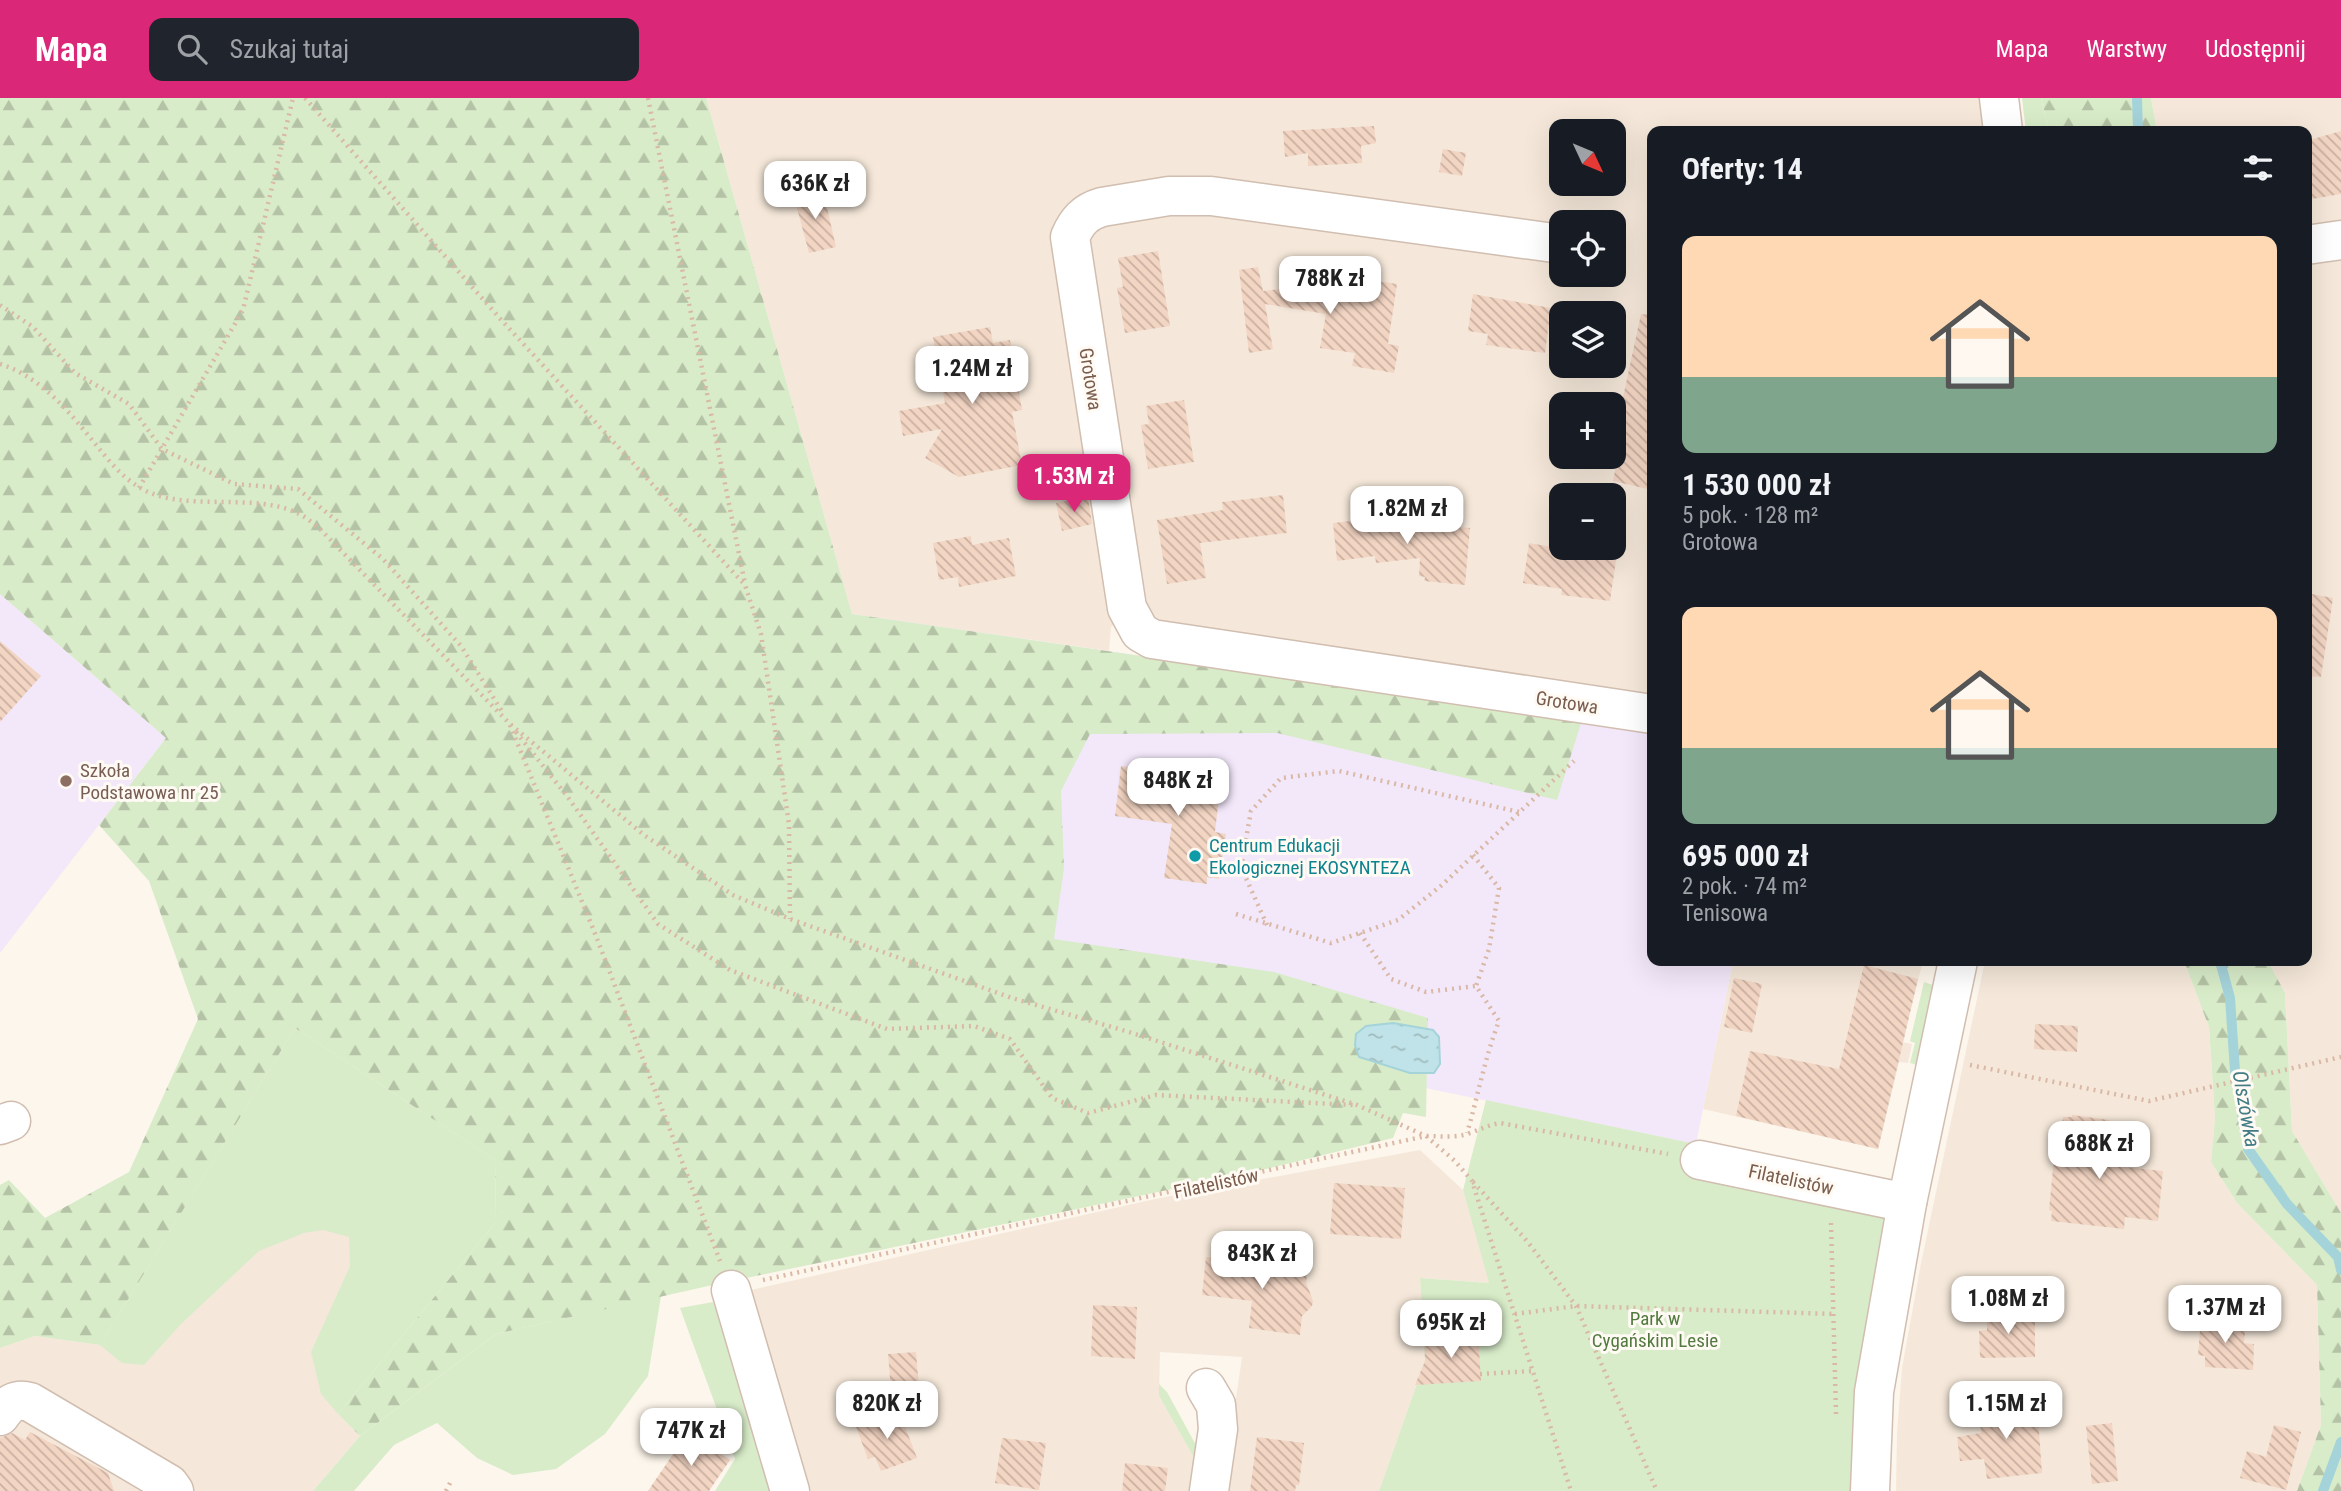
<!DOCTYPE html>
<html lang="pl">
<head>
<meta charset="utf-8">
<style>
  body { margin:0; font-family:"Roboto Condensed",sans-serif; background:#20242c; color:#f1f3f6; height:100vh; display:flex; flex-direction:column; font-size:26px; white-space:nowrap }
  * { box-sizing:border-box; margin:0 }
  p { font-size:23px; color:#9ea1a6 }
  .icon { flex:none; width:38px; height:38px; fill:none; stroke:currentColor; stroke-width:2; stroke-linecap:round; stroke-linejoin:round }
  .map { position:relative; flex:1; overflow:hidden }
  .drawer { position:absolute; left:1647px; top:28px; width:665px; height:840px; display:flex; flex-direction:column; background:#171b24; border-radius:14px; box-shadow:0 7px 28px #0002 }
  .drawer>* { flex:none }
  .needle { width:46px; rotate:134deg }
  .fabs { position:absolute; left:1549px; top:21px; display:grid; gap:14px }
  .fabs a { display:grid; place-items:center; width:77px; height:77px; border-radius:14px; background:#171b24; box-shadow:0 7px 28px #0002; font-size:35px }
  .price { position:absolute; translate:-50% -60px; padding:0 16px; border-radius:14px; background:#fff; color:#222; font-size:23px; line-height:46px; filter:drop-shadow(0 2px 4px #0008) }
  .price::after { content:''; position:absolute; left:50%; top:42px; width:21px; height:16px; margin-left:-10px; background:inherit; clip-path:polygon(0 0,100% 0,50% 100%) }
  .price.on { background:#db2777; color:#fff }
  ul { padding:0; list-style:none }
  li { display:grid; align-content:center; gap:14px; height:371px; padding:0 35px }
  li span { display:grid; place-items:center; height:217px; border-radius:14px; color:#555 }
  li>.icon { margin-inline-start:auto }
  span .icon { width:126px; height:126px; fill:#fffc; stroke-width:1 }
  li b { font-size:30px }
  h2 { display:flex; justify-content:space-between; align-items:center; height:84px; padding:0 35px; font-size:30px }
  header { display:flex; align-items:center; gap:42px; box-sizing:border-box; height:98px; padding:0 35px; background:#db2777; color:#fff }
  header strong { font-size:33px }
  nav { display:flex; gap:38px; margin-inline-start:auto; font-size:24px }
  .search { width:490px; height:63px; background:#20242c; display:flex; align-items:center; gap:18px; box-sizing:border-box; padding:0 24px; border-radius:14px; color:#9ea1a6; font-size:26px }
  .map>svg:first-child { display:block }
  .residential { fill:#f5e8da; fill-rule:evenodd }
  .education { fill:#f3e8fa }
  .green { fill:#d8ecc9 }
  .forest { fill:url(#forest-firs) }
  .water { fill:url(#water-ripples); stroke:#a5d3da; stroke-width:2 }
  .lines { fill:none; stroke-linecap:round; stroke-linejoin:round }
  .stream { stroke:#a5d3da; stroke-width:10 }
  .building { fill:url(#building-back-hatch) }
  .minor-casing { stroke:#d1beb0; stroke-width:41 }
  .path { stroke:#d9b8a5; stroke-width:4.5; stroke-dasharray:2 5; stroke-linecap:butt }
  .minor { stroke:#fff; stroke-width:38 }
  .education-dot { fill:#8d6e63; stroke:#fffaf3; stroke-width:2.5 }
  .culture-dot { fill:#0f9aa8; stroke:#fffaf3; stroke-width:2.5 }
  .labels { text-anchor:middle; stroke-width:6; stroke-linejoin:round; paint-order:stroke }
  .street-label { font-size:19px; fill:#7a5c4d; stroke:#fffaf3 }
  .education-label { font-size:19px; fill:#785e54; stroke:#fffaf3; text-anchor:start }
  .culture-label { font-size:19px; fill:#0d838f; stroke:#fffaf3; text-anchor:start }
  .park-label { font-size:19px; fill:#537a41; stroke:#fffaf3 }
  .water-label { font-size:21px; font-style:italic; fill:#437c86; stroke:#fffaf3 }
</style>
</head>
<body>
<header>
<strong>Mapa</strong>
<div class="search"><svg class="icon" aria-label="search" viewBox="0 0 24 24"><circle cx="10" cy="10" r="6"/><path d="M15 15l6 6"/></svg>Szukaj tutaj</div>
<nav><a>Mapa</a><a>Warstwy</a><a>Udostępnij</a></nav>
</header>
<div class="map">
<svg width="2341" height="1393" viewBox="0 0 2341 1393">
  <defs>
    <pattern id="forest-firs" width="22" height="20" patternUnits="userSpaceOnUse" patternTransform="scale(1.75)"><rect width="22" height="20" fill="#d8ecc9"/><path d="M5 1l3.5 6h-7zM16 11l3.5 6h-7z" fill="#b4c2a5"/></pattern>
    <pattern id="water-ripples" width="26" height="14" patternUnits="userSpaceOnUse" patternTransform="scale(1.75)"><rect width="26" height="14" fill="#bfe3e8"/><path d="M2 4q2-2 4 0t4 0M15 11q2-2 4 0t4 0" fill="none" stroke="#a0bbbe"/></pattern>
    <pattern id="building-back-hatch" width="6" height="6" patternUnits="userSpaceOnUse" patternTransform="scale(1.75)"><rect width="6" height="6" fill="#f3d5c3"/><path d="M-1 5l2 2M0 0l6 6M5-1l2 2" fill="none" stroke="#cab0a1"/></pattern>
  </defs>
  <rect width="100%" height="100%" fill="#fdf6ec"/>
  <g class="residential">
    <path d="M 706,0 L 1988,0 L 1992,33 L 1652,33 L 1652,607 L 1147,528 L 1082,134 L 1190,103 L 1561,154 L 1561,177 L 1614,177 L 1614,124 L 1561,124 L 1561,138 L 1211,92 L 1078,110 L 1122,521 L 1111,529 L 1109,553 L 852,516 ZM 1561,33 L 1614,33 L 1614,86 L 1561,86 ZM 1561,215 L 1614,215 L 1614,268 L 1561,268 ZM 1561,306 L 1614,306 L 1614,359 L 1561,359 ZM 1561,397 L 1614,397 L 1614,450 L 1561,450 Z"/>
    <path d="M 2151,0 L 2341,0 L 2341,132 L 2307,136 L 2306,33 L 2157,33 Z"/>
    <path d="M 2341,151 L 2341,1115 L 2292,1033 L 2285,895 L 2268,863 L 2306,863 L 2306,157 Z"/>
    <path d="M 1733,863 L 1923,863 L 1902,944 L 1912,946 L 1908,965 L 1899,964 L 1878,1051 L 1703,1011 Z"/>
    <path d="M 1985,863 L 2184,863 L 2209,929 L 2215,1020 L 2211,1064 L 2237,1105 L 2317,1187 L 2321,1327 L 2297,1393 L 1896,1393 L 1897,1335 L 1902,1270 L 1921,1165 Z"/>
    <path d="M 295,930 L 495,1062 L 338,1316 L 360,1338 L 313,1393 L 0,1393 L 0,1250 L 35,1238 L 100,1247 Z"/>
    <path d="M 1420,1052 L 1463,1092 L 1490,1185 L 1420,1180 L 1425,1263 L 1379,1393 L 1225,1393 L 1225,1376 L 1242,1259 L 1160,1254 L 1159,1298 L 1193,1358 L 1189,1393 L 811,1393 L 751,1192 L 1155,1101 Z"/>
  </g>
  <g class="education">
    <path d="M 0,496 L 166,640 L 0,855 Z"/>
    <path d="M 852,516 L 1652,632 L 1652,863 L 1733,863 L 1696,1046 L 1430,991 L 1071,884 Z"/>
  </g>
  <g class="green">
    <path d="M 2022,0 L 2041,0 L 2049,33 L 2026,33 Z"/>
    <path d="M 1924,884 L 1933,887 L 1937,892 L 1921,968 L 1910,965 L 1915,945 L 1910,943 Z"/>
    <path d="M 295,930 L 495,1062 L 496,1124 L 338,1316 L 321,1296 L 311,1254 L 350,1168 L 349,1139 L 323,1132 L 304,1135 L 259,1153 L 181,1226 L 144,1267 L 122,1265 L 100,1247 Z"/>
    <path d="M 1486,1002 L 1696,1046 L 1885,1118 L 1854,1393 L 1379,1393 L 1425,1263 L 1420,1180 L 1489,1185 L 1463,1092 Z"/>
    <path d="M 661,1198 L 648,1278 L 605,1336 L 556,1371 L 513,1377 L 477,1360 L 437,1325 L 394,1347 L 354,1393 L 313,1393 L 360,1338 L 496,1236 Z"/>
    <path d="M 713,1204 L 779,1393 L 715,1393 L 735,1361 L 680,1210 Z"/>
    <path d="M 1159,1286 L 1167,1294 L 1198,1351 L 1196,1393 L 1189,1393 L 1193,1358 L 1159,1298 Z"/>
  </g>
  <g class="forest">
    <path d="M 0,0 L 706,0 L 852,516 L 1582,622 L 1557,702 L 1277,635 L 1090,636 L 1061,693 L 1064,770 L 1054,841 L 1274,874 L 1428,920 L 1426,1019 L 1403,1015 L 1393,1040 L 1249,1075 L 708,1188 L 496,1236 L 360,1338 L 338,1316 L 496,1124 L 495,1062 L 295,930 L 100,1247 L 35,1238 L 0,1250 L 0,1087 L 9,1082 L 45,1120 L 129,1074 L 198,921 L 149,783 L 99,727 L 166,640 L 0,496 Z"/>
    <path d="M 2041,0 L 2151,0 L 2157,33 L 2049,33 Z"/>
    <path d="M 2184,863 L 2268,863 L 2285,895 L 2292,1033 L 2341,1115 L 2341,1393 L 2297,1393 L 2321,1327 L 2317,1187 L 2237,1105 L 2211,1064 L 2215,1020 L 2209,929 Z"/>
  </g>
  <path class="water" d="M 1393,925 L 1433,932 L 1439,939 L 1440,966 L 1434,975 L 1410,975 L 1359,959 L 1355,947 L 1356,936 L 1366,928 Z"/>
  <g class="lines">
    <g class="stream">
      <path d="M 2137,0 L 2138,33"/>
      <path d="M 2220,863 L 2230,900 L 2235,973 L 2248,1051 L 2287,1106 L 2338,1159 L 2341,1172"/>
      <path d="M 2323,1393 L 2341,1344"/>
    </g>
  </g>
  <g class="building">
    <path d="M 1374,28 L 1376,45 L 1361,48 L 1362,65 L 1308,68 L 1308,55 L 1285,59 L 1283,33 Z"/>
    <path d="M 2341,33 L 2341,96 L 2306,102 L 2306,43 Z"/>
    <path d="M 1443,51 L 1466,55 L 1462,78 L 1439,74 Z"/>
    <path d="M 823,92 L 836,149 L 809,155 L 794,99 Z"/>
    <path d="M 1158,153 L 1170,228 L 1125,235 L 1117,190 L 1123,189 L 1118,160 Z"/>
    <path d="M 1258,169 L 1263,193 L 1363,181 L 1397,186 L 1388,246 L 1399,248 L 1394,275 L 1352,268 L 1355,255 L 1320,250 L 1326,216 L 1265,206 L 1273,251 L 1249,255 L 1239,172 Z"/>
    <path d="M 1473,196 L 1551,210 L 1545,255 L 1486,247 L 1488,236 L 1468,233 Z"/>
    <path d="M 1641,216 L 1652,217 L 1652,392 L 1613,383 L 1624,328 L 1617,327 Z"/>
    <path d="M 990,229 L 993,245 L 1010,242 L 1022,312 L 1012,314 L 1022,367 L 959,379 L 925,360 L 942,331 L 903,338 L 899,313 L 945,305 L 933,239 Z"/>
    <path d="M 1184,302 L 1194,364 L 1148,371 L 1141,327 L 1149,326 L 1146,308 Z"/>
    <path d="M 1283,397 L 1287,435 L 1200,445 L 1206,480 L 1167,486 L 1157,422 L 1223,412 L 1222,404 Z"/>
    <path d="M 1088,399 L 1092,426 L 1062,433 L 1056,405 Z"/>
    <path d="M 1386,419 L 1387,422 L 1470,430 L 1465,487 L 1424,483 L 1425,479 L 1419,478 L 1420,460 L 1376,465 L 1375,458 L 1337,463 L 1333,425 Z"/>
    <path d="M 971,438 L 972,447 L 1009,440 L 1016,478 L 959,489 L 958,479 L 939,482 L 933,445 Z"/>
    <path d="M 1529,445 L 1593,456 L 1594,452 L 1617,456 L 1610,503 L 1561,497 L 1562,491 L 1523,485 Z"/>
    <path d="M 2306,495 L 2333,500 L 2321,579 L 2306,578 Z"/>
    <path d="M 0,543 L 41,578 L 0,624 Z"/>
    <path d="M 1121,668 L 1221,682 L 1215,734 L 1226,736 L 1219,781 L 1207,779 L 1207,786 L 1164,780 L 1172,726 L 1115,718 Z"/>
    <path d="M 1864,867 L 1918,881 L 1878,1051 L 1736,1018 L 1750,953 L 1839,971 Z"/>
    <path d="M 1734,880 L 1762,886 L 1752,935 L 1724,929 Z"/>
    <path d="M 2035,926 L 2078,928 L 2077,954 L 2034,951 Z"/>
    <path d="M 2072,1017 L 2109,1022 L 2105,1067 L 2163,1073 L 2158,1123 L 2125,1119 L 2124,1131 L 2051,1123 L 2052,1113 L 2049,1112 L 2054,1061 L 2058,1062 L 2063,1019 L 2072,1019 Z"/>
    <path d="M 1334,1085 L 1405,1090 L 1401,1141 L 1330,1136 Z"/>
    <path d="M 1206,1159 L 1308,1169 L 1306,1184 L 1313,1203 L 1312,1208 L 1302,1218 L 1300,1237 L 1249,1230 L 1252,1203 L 1202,1197 Z"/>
    <path d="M 1093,1207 L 1137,1209 L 1135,1261 L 1091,1258 Z"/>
    <path d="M 2014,1213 L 2015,1216 L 2021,1216 L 2022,1220 L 2035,1219 L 2035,1259 L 1980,1260 L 1979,1233 L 1987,1232 L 1987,1214 Z"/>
    <path d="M 2201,1220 L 2246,1223 L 2244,1245 L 2254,1246 L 2253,1272 L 2205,1269 L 2205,1258 L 2198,1257 Z"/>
    <path d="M 1478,1236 L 1481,1283 L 1415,1287 L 1425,1263 L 1424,1238 Z"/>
    <path d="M 916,1254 L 920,1302 L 892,1304 L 888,1256 Z"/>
    <path d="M 2037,1305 L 2042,1375 L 1987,1381 L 1984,1361 L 1960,1363 L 1957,1339 L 1981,1335 L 1979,1310 Z"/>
    <path d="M 899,1313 L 917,1360 L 881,1373 L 875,1359 L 868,1361 L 856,1329 Z"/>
    <path d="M 2112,1325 L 2118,1383 L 2092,1386 L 2086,1328 Z"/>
    <path d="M 2274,1327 L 2301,1334 L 2286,1392 L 2240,1380 L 2247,1353 L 2266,1359 Z"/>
    <path d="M 30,1334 L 108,1375 L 114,1393 L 0,1393 L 0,1340 L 12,1335 L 25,1342 Z"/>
    <path d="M 688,1334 L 730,1362 L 709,1393 L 648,1393 Z"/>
    <path d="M 1257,1339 L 1304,1345 L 1299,1387 L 1296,1387 L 1295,1393 L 1250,1393 Z"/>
    <path d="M 1002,1340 L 1046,1345 L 1039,1392 L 995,1385 Z"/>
    <path d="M 1125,1365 L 1168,1370 L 1165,1393 L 1122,1393 Z"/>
  </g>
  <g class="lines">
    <g class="minor-casing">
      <g id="minor">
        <path d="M 1999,0 L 2003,33"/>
        <path d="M 1561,146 L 1211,98 L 1169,98 L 1102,109 C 1085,114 1077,123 1070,139 L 1127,510 L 1140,534 L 1152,541 L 1652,616"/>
        <path d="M 2306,147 L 2341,142"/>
        <path d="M 0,1027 L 11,1023"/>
        <path d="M 1700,1062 L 1907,1105"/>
        <path d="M 731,1192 L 790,1393"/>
        <path d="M 1206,1290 L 1216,1307 L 1218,1331 L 1209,1393"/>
        <path d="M 0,1318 C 8,1306 15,1300 30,1304 L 169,1386 L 174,1393"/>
        <path d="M 1870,1393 L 1874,1294 L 1907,1105 L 1958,863"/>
      </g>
    </g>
    <g class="path">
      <path d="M 305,0 L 505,226 L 745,487 L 761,536 L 789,726 L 790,821"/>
      <path d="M 648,0 L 745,486"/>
      <path d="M 0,207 L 33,229 L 75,275 L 129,306 L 162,351 L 234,386 L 298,391 L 383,461 L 461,548 L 503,615"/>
      <path d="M 0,266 C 42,279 70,315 97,348 C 109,363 122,379 139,389 C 181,416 251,393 297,415 C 305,418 312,425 319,430 L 510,626 L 644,737 L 733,797 L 790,821 L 1012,900 L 1129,934 L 1357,1007 L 1426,1038 L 1455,1063 L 1472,1083 L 1571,1393"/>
      <path d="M 139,390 L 243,212 L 293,0"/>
      <path d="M 510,627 L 596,838 L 720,1163"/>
      <path d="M 516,634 L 567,698 L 658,826 L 730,872 L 887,931 L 974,928 L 1010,941 L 1052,1000 L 1088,1015 L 1156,997 L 1353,1007"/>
      <path d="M 1473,757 L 1499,790 L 1489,851 L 1476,888"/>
      <path d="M 1236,816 L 1331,845 L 1398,822 L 1442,787 L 1574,663"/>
      <path d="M 1267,827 L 1241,769 L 1251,713 L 1281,680 L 1339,673 L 1519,714"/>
      <path d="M 1360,835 L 1391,881 L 1426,894 L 1476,888 L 1499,923 C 1485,959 1478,998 1467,1035"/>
      <path d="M 1970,967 L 2149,1003 L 2341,959"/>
      <path d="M 1473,1084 L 1527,1143 L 1576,1208 L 1657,1393"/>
      <path d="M 1831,1125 L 1836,1316"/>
      <path d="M 763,1182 L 1426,1038 C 1440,1038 1454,1040 1467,1036 C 1479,1032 1488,1027 1500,1025 L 1668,1056"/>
      <path d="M 1515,1216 L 1576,1208 L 1835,1216"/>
      <path d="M 1480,1276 L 1533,1273"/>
      <path d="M 446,1393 L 451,1383"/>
    </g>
    <use href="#minor" class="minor"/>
  </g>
  <circle class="education-dot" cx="66" cy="683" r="7"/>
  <circle class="culture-dot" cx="1195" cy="758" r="7"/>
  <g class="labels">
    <g class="street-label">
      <text transform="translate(1091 281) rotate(81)" y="7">Grotowa</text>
      <text transform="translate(1567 604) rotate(9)" y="7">Grotowa</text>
      <text transform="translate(1791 1081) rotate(12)" y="7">Filatelistów</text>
      <text transform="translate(1216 1085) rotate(-12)" y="7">Filatelistów</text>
    </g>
    <g class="education-label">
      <text x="80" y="679">Szkoła<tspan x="80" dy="22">Podstawowa nr 25</tspan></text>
    </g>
    <g class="culture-label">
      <text x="1209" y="754">Centrum Edukacji<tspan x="1209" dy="22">Ekologicznej EKOSYNTEZA</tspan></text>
    </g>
    <g class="park-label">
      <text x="1655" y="1227">Park w<tspan x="1655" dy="22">Cygańskim Lesie</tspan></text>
    </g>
    <g class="water-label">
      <text transform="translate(2246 1011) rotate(80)" y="7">Olszówka</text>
    </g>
  </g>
</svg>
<div class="fabs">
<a><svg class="needle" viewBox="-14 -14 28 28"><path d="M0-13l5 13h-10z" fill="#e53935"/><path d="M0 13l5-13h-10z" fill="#9ea1a6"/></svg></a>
<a><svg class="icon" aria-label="locate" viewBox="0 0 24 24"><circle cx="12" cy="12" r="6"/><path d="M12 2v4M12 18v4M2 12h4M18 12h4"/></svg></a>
<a><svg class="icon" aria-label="layers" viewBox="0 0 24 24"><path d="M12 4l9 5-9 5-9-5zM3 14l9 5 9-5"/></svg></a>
<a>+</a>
<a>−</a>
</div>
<b class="price" style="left:815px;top:123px">636K zł</b>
<b class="price" style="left:1330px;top:218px">788K zł</b>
<b class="price" style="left:972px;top:308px">1.24M zł</b>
<b class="price on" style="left:1074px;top:416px">1.53M zł</b>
<b class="price" style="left:1407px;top:448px">1.82M zł</b>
<b class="price" style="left:1178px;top:720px">848K zł</b>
<b class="price" style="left:2099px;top:1083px">688K zł</b>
<b class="price" style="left:1262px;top:1193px">843K zł</b>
<b class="price" style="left:2008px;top:1238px">1.08M zł</b>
<b class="price" style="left:2225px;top:1247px">1.37M zł</b>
<b class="price" style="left:1451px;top:1262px">695K zł</b>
<b class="price" style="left:887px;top:1343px">820K zł</b>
<b class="price" style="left:2006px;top:1343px">1.15M zł</b>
<b class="price" style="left:691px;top:1370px">747K zł</b>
<section class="drawer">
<h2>Oferty: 14<svg class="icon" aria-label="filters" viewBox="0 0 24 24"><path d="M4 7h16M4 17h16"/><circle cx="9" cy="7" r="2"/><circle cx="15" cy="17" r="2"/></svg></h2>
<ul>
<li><span style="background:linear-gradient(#ffd9b3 65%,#7fa58c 0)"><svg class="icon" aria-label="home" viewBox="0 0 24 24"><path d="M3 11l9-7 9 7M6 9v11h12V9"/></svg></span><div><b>1 530 000 zł</b><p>5 pok. · 128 m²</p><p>Grotowa</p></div></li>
<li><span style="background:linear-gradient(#ffd9b3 65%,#7fa58c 0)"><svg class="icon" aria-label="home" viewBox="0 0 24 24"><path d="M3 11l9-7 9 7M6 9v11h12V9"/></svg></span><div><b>695 000 zł</b><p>2 pok. · 74 m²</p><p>Tenisowa</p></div></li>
</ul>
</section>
</div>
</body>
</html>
